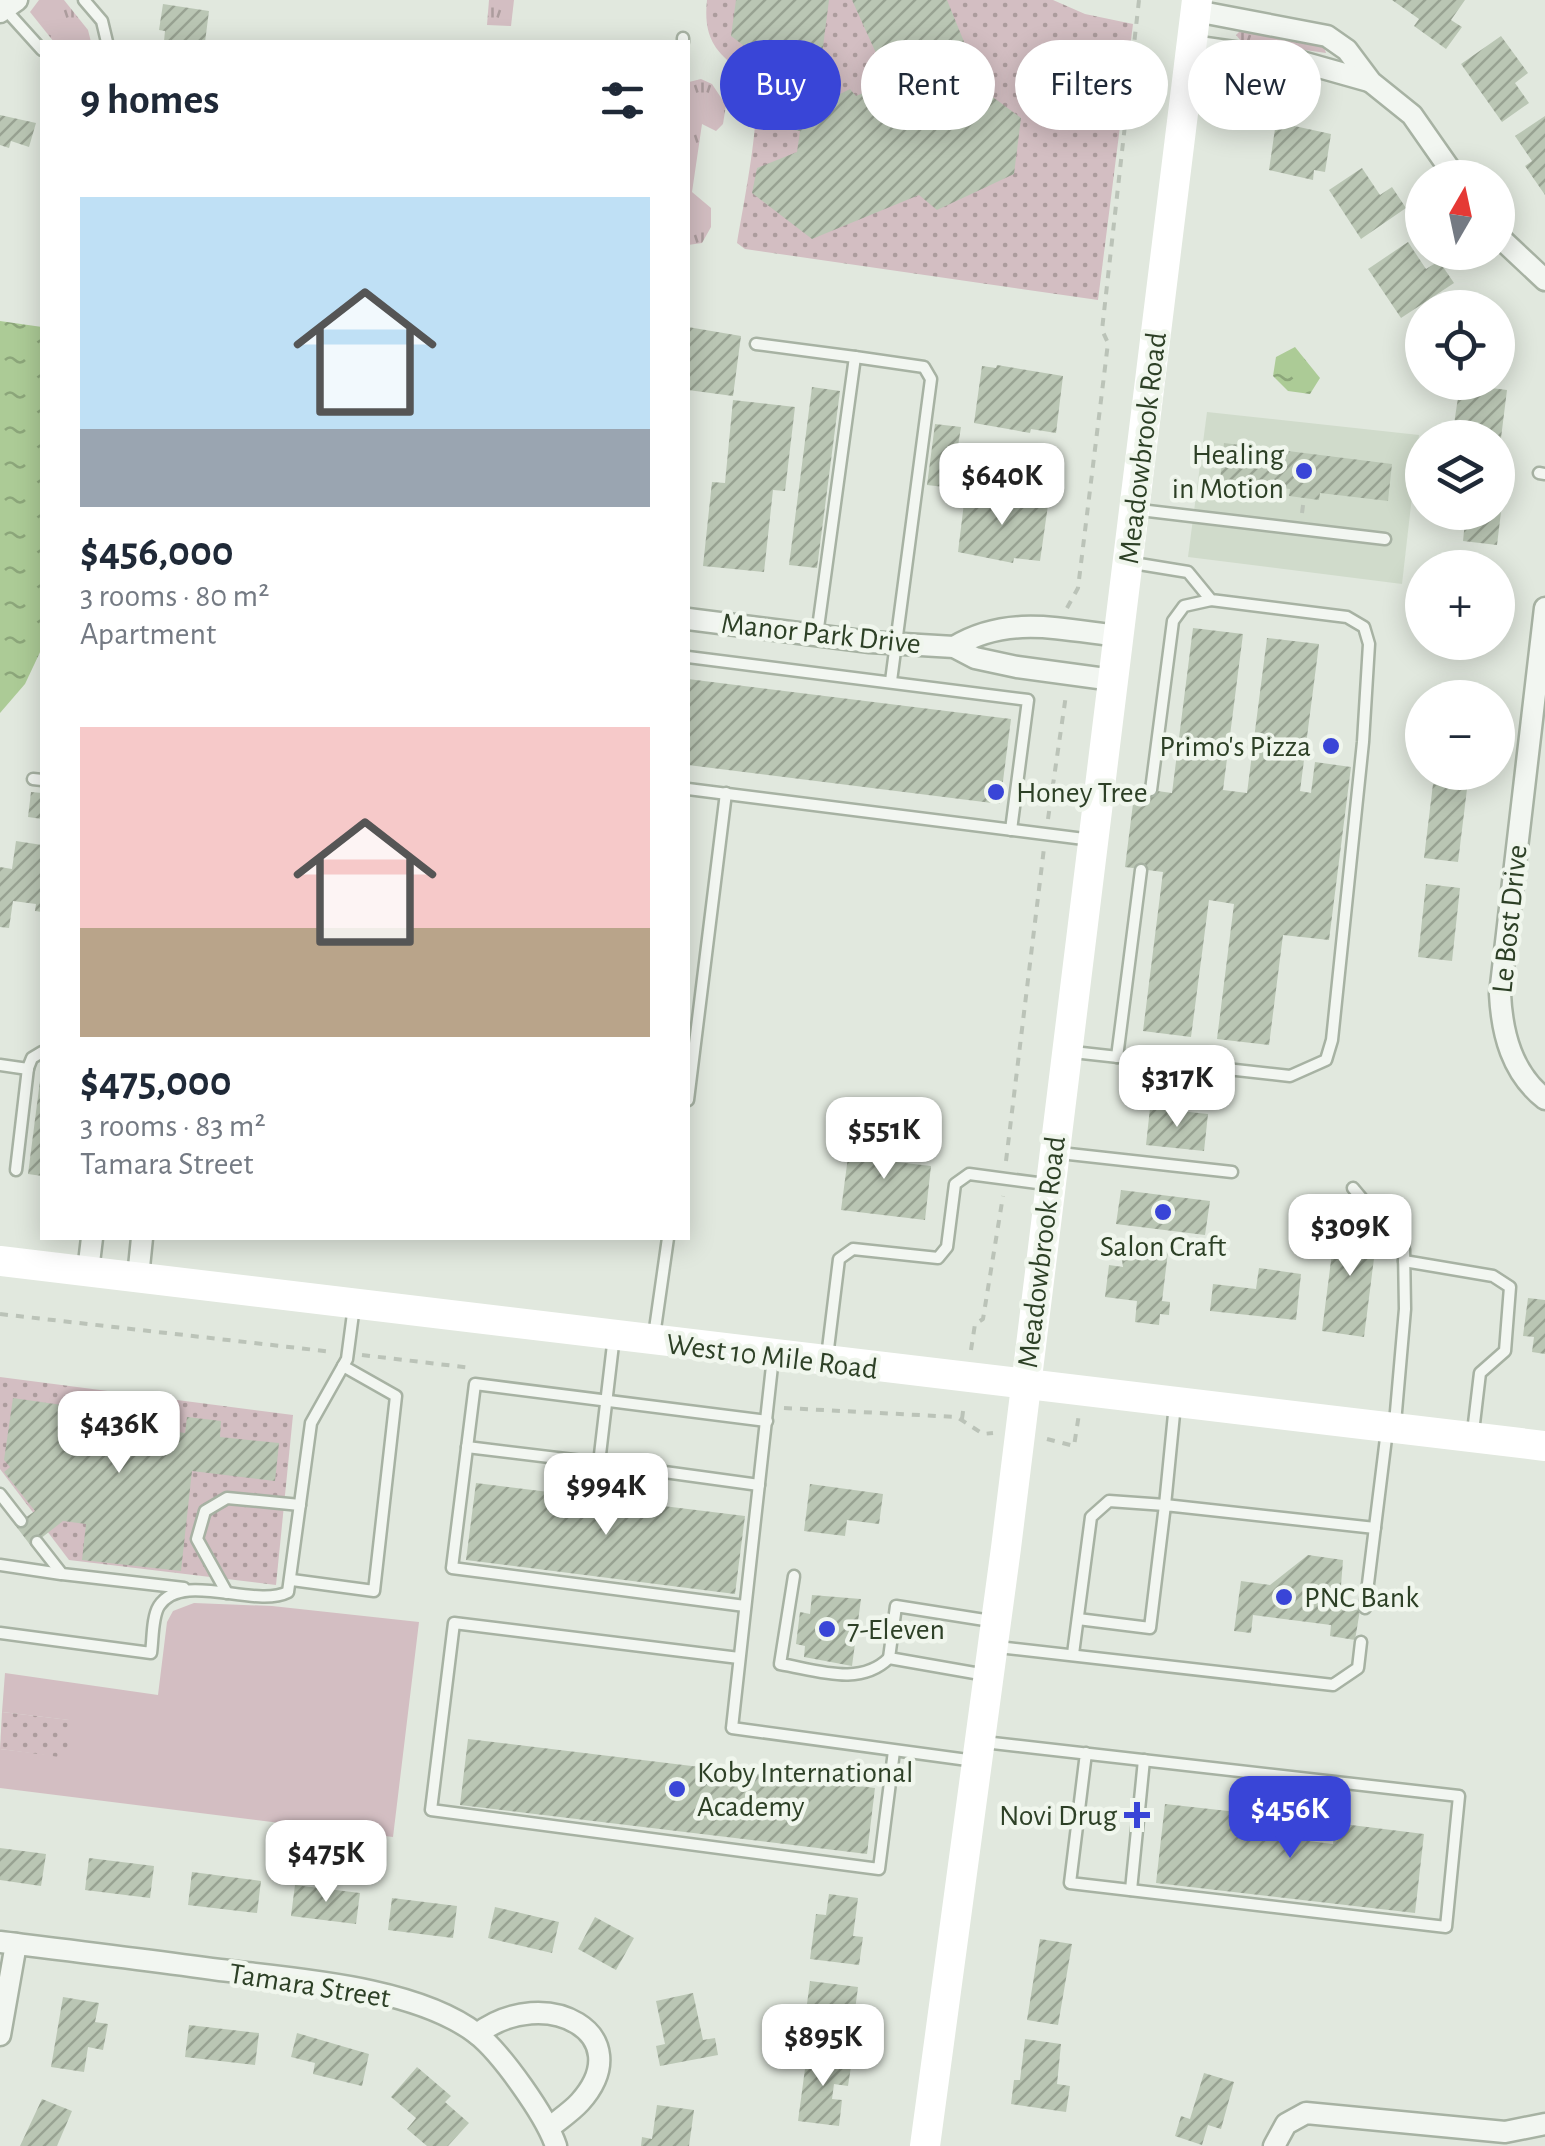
<!DOCTYPE html>
<html lang="en">
<head>
<meta charset="utf-8">
<style>
  body { margin:0; font-family:"Alegreya Sans",sans-serif; background:#f2f2f3; color:#1f2937; height:100vh; display:flex; flex-direction:column; font-size:38px; white-space:nowrap }
  * { box-sizing:border-box; margin:0 }
  p { font-size:32px; color:#747a83 }
  .icon { flex:none; width:55px; height:55px; fill:none; stroke:currentColor; stroke-width:2; stroke-linecap:round; stroke-linejoin:round }
  .map { position:relative; flex:1; overflow:hidden }
  .sheet { position:absolute; left:40px; top:40px; width:650px; height:1200px; display:flex; flex-direction:column; background:#fff; border-radius:0px; box-shadow:0 5px 25px #0003 }
  .sheet>* { flex:none }
  .hud { position:absolute; left:720px; top:40px; width:675px; height:90px; display:flex; gap:20px }
  .needle { width:65px; rotate:9deg }
  .controls { position:absolute; left:1405px; top:160px; display:grid; gap:20px }
  .controls a { display:grid; place-items:center; width:110px; height:110px; border-radius:50%; background:#fff; box-shadow:0 5px 25px #0003; font-size:50px }
  .price { position:absolute; translate:-50% -85px; padding:0 22px; border-radius:20px; background:#fff; color:#222; font-size:32px; line-height:65px; filter:drop-shadow(0 2px 5px #0008) }
  .price::after { content:''; position:absolute; left:50%; top:60px; width:30px; height:22px; margin-left:-15px; background:inherit; clip-path:polygon(0 0,100% 0,50% 100%) }
  .price.selected { background:#3945d7; color:#fff }
  ul { padding:0; list-style:none }
  li { display:grid; align-content:center; gap:20px; height:530px; padding:0 40px }
  li span { display:grid; place-items:center; height:310px; border-radius:0px; color:#555 }
  li>.icon { margin-inline-start:auto }
  span .icon { width:180px; height:180px; fill:#fffc; stroke-width:1 }
  li b { font-size:42px }
  h2 { display:flex; justify-content:space-between; align-items:center; height:120px; padding:0 40px; font-size:42px }
  .pill { padding:0 35px; border-radius:45px; background:#fff; box-shadow:0 5px 25px #0003; font-size:35px; line-height:90px }
  .pill.selected { background:#3945d7; color:#fff }
  .map>svg:first-child { display:block }
  .built { fill:#d0dbcb }
  .grass { fill:url(#grass-tufts) }
  .park { fill:#d3bec2 }
  .garden { fill:url(#garden-dots) }
  .water { fill:url(#water-ripples) }
  .building { fill:url(#building-hatch) }
  .lines { fill:none; stroke-linecap:round; stroke-linejoin:round }
  .lane-casing { stroke:#a7b2a3; stroke-width:15 }
  .street-casing { stroke:#a7b2a3; stroke-width:25 }
  .path { stroke:#bbc3b8; stroke-width:4; stroke-dasharray:8 8; stroke-linecap:butt }
  .lane { stroke:#f2f6f1; stroke-width:10 }
  .street { stroke:#f2f6f1; stroke-width:20 }
  .secondary { stroke:#fff; stroke-width:30 }
  .poi-dot { fill:#3945d7; stroke:#f0f6ed; stroke-width:4 }
  .labels { text-anchor:middle; stroke-width:9; stroke-linejoin:round; paint-order:stroke }
  .street-label { font-size:30px; fill:#2d4026; stroke:#f0f6ed }
  .poi-label { font-size:30px; fill:#2d4026; stroke:#f0f6ed; text-anchor:start }
</style>
</head>
<body>
<div class="map">
<svg width="1545" height="2146" viewBox="0 0 1545 2146">
  <defs>
    <pattern id="grass-tufts" width="24" height="20" patternUnits="userSpaceOnUse" patternTransform="scale(2.5)"><rect width="24" height="20" fill="#d3bec2"/><path d="M3 7l-1-3M5 7V3M7 7l1-3M15 17l-1-3M17 17v-4M19 17l1-3" fill="none" stroke="#ac9c9d"/></pattern>
    <pattern id="garden-dots" width="8" height="8" patternUnits="userSpaceOnUse" patternTransform="scale(2.5)"><rect width="8" height="8" fill="#d3bec2"/><path d="M2 2h.1M6 6h.1" fill="none" stroke="#ac9c9d" stroke-width="1.8" stroke-linecap="round"/></pattern>
    <pattern id="water-ripples" width="26" height="14" patternUnits="userSpaceOnUse" patternTransform="scale(2.5)"><rect width="26" height="14" fill="#accb96"/><path d="M2 4q2-2 4 0t4 0M15 11q2-2 4 0t4 0" fill="none" stroke="#8ca67a"/></pattern>
    <pattern id="building-hatch" width="6" height="6" patternUnits="userSpaceOnUse" patternTransform="scale(2.5)"><rect width="6" height="6" fill="#bac6b4"/><path d="M-1 1l2-2M0 6l6-6M5 7l2-2" fill="none" stroke="#98a292"/></pattern>
  </defs>
  <rect width="100%" height="100%" fill="#e1e8de"/>
  <path class="built" d="M 1207,412 L 1419,435 L 1402,584 L 1188,557 Z"/>
  <g class="grass">
    <path d="M 39,0 L 64,0 L 88,30 L 91,42 L 54,42 L 30,12 Z"/>
    <path d="M 489,0 L 514,0 L 511,26 L 487,25 Z"/>
    <path d="M 1242,29 L 1295,37 L 1324,47 L 1326,53 L 1241,41 L 1236,35 Z"/>
    <path d="M 701,79 L 712,84 L 726,105 L 723,124 L 716,131 L 702,124 L 692,192 L 711,208 L 711,227 L 702,243 L 688,245 L 688,95 L 689,82 Z"/>
  </g>
  <path class="park" d="M 194,1603 L 272,1606 L 419,1622 L 393,1837 L 0,1788 L 0,1749 L 66,1757 L 69,1720 L 2,1712 L 5,1673 L 158,1695 L 167,1622 L 173,1611 Z"/>
  <g class="garden">
    <path d="M 707,0 L 1053,0 L 1085,14 L 1133,24 L 1098,300 L 745,249 L 737,243 C 742,213 759,127 755,102 C 746,55 700,65 707,0 Z"/>
    <path d="M 0,1377 L 293,1415 L 276,1585 L 69,1560 L 0,1469 Z"/>
    <path d="M 2,1712 L 70,1720 L 67,1758 L 0,1749 Z"/>
  </g>
  <g class="water">
    <path d="M 0,321 L 42,327 L 42,648 L 25,684 L 0,713 Z"/>
    <path d="M 1295,347 L 1320,378 L 1310,394 L 1288,391 L 1273,376 L 1276,357 Z"/>
  </g>
  <g class="building">
    <path d="M 736,0 L 829,0 L 819,78 L 840,94 L 850,89 L 856,96 L 889,82 L 852,0 L 947,0 L 971,59 L 954,68 L 1021,118 L 1014,174 L 937,210 L 919,195 L 812,239 L 752,193 L 757,168 L 797,152 L 800,131 L 756,125 L 759,102 L 805,107 L 806,93 L 731,36 Z"/>
    <path d="M 1392,0 L 1465,0 L 1451,20 L 1462,27 L 1446,49 L 1414,26 L 1419,19 Z"/>
    <path d="M 163,4 L 209,11 L 205,42 L 164,41 L 165,31 L 159,30 Z"/>
    <path d="M 1501,36 L 1528,73 L 1515,83 L 1529,103 L 1502,122 L 1461,64 Z"/>
    <path d="M 0,115 L 36,123 L 29,147 L 11,141 L 9,148 L 0,145 Z"/>
    <path d="M 1545,116 L 1545,195 L 1525,166 L 1532,161 L 1515,136 Z"/>
    <path d="M 1276,122 L 1331,134 L 1325,172 L 1314,170 L 1313,180 L 1269,170 Z"/>
    <path d="M 1362,168 L 1380,195 L 1392,187 L 1406,208 L 1361,239 L 1329,190 Z"/>
    <path d="M 1408,242 L 1426,269 L 1439,261 L 1454,283 L 1401,318 L 1368,269 Z"/>
    <path d="M 688,327 L 741,336 L 733,396 L 688,390 Z"/>
    <path d="M 997,365 L 1063,376 L 1056,433 L 1031,429 L 1030,433 L 974,423 L 982,366 L 996,368 Z"/>
    <path d="M 1460,384 L 1507,390 L 1501,438 L 1452,438 Z"/>
    <path d="M 812,387 L 840,391 L 817,568 L 789,565 Z"/>
    <path d="M 733,400 L 795,407 L 785,491 L 773,490 L 764,572 L 703,566 L 712,482 L 725,483 Z"/>
    <path d="M 935,424 L 961,427 L 958,446 L 964,447 L 953,488 L 927,485 Z"/>
    <path d="M 1224,443 L 1392,464 L 1388,501 L 1320,493 L 1319,500 L 1289,496 L 1290,489 L 1220,480 Z"/>
    <path d="M 1498,470 L 1506,471 L 1497,545 L 1463,541 L 1466,512 L 1498,512 Z"/>
    <path d="M 982,493 L 1048,505 L 1040,561 L 1014,558 L 1013,563 L 958,552 L 965,495 L 981,497 Z"/>
    <path d="M 1193,628 L 1243,634 L 1223,790 L 1247,793 L 1267,638 L 1319,644 L 1300,791 L 1311,793 L 1315,762 L 1351,767 L 1329,940 L 1283,935 L 1269,1045 L 1217,1039 L 1234,904 L 1209,900 L 1191,1037 L 1143,1031 L 1163,872 L 1125,867 L 1135,788 L 1172,793 Z"/>
    <path d="M 1450,642 L 1485,642 L 1483,652 L 1450,648 Z"/>
    <path d="M 688,679 L 1011,719 L 1000,804 L 688,765 Z"/>
    <path d="M 1444,687 L 1478,691 L 1477,698 L 1442,698 Z"/>
    <path d="M 1433,784 L 1467,789 L 1458,862 L 1424,858 Z"/>
    <path d="M 31,792 L 42,793 L 42,819 L 28,817 Z"/>
    <path d="M 16,841 L 42,845 L 42,912 L 35,911 L 36,904 L 13,901 L 9,928 L 0,927 L 0,867 L 12,869 Z"/>
    <path d="M 1426,884 L 1460,888 L 1452,961 L 1418,957 Z"/>
    <path d="M 40,1081 L 42,1082 L 42,1176 L 28,1174 Z"/>
    <path d="M 1150,1108 L 1208,1114 L 1204,1151 L 1146,1145 Z"/>
    <path d="M 860,1126 L 883,1129 L 879,1160 L 931,1166 L 925,1220 L 841,1210 L 848,1157 L 856,1158 Z"/>
    <path d="M 1121,1190 L 1210,1201 L 1205,1235 L 1116,1224 Z"/>
    <path d="M 1336,1222 L 1378,1227 L 1364,1337 L 1322,1331 Z"/>
    <path d="M 1120,1246 L 1168,1252 L 1162,1301 L 1170,1302 L 1169,1315 L 1160,1314 L 1159,1325 L 1135,1322 L 1137,1301 L 1105,1297 L 1109,1265 L 1123,1267 Z"/>
    <path d="M 1259,1268 L 1301,1274 L 1296,1320 L 1210,1311 L 1213,1284 L 1256,1289 Z"/>
    <path d="M 1528,1298 L 1545,1300 L 1545,1354 L 1532,1352 L 1534,1337 L 1523,1336 Z"/>
    <path d="M 82,1396 L 98,1403 L 97,1410 L 157,1418 L 155,1429 L 185,1433 L 187,1417 L 221,1421 L 220,1437 L 279,1443 L 275,1481 L 192,1471 L 181,1571 L 82,1560 L 86,1524 L 63,1521 L 31,1546 L 15,1525 L 35,1511 L 4,1472 L 10,1467 L 4,1460 L 13,1398 L 62,1405 L 63,1398 Z"/>
    <path d="M 476,1483 L 745,1516 L 735,1594 L 466,1560 Z"/>
    <path d="M 810,1484 L 883,1494 L 879,1524 L 847,1520 L 845,1536 L 804,1531 Z"/>
    <path d="M 1308,1555 L 1343,1560 L 1340,1598 L 1351,1609 L 1360,1610 L 1355,1640 L 1330,1636 L 1331,1625 L 1253,1615 L 1251,1633 L 1234,1631 L 1241,1581 L 1270,1585 Z"/>
    <path d="M 812,1595 L 861,1599 L 852,1666 L 804,1657 L 805,1646 L 796,1644 L 800,1612 L 810,1614 Z"/>
    <path d="M 468,1739 L 875,1788 L 867,1854 L 460,1805 Z"/>
    <path d="M 1165,1804 L 1255,1814 L 1252,1834 L 1333,1844 L 1335,1823 L 1424,1834 L 1415,1913 L 1156,1883 Z"/>
    <path d="M 0,1848 L 46,1854 L 41,1886 L 0,1880 Z"/>
    <path d="M 89,1858 L 154,1866 L 150,1898 L 85,1890 Z"/>
    <path d="M 192,1872 L 261,1881 L 257,1913 L 188,1905 Z"/>
    <path d="M 295,1885 L 360,1893 L 356,1924 L 291,1916 Z"/>
    <path d="M 829,1894 L 858,1898 L 853,1936 L 863,1937 L 859,1965 L 810,1959 L 816,1914 L 826,1915 Z"/>
    <path d="M 392,1898 L 457,1906 L 453,1938 L 388,1930 Z"/>
    <path d="M 495,1907 L 559,1922 L 552,1953 L 488,1938 Z"/>
    <path d="M 595,1917 L 634,1938 L 616,1970 L 578,1949 Z"/>
    <path d="M 1040,1939 L 1072,1944 L 1058,2025 L 1027,2020 Z"/>
    <path d="M 810,1981 L 858,1987 L 855,2010 L 845,2009 L 842,2040 L 803,2035 Z"/>
    <path d="M 693,1993 L 703,2040 L 715,2038 L 718,2055 L 660,2066 L 656,2046 L 665,2044 L 656,2001 Z"/>
    <path d="M 63,1997 L 99,2003 L 95,2022 L 108,2024 L 103,2050 L 88,2047 L 84,2072 L 51,2067 Z"/>
    <path d="M 189,2025 L 259,2033 L 255,2065 L 185,2057 Z"/>
    <path d="M 297,2033 L 369,2054 L 362,2086 L 313,2074 L 315,2063 L 291,2057 Z"/>
    <path d="M 1025,2039 L 1061,2044 L 1057,2084 L 1070,2086 L 1066,2112 L 1011,2104 L 1014,2080 L 1020,2080 Z"/>
    <path d="M 807,2054 L 852,2060 L 848,2086 L 834,2084 L 832,2099 L 842,2100 L 839,2126 L 798,2121 Z"/>
    <path d="M 417,2067 L 451,2096 L 445,2102 L 469,2123 L 448,2146 L 427,2146 L 407,2129 L 416,2118 L 391,2097 Z"/>
    <path d="M 1204,2073 L 1234,2082 L 1221,2129 L 1208,2125 L 1202,2145 L 1175,2136 L 1181,2116 L 1190,2119 Z"/>
    <path d="M 42,2099 L 72,2111 L 57,2146 L 20,2146 Z"/>
    <path d="M 657,2105 L 694,2110 L 689,2146 L 641,2146 L 642,2137 L 652,2139 Z"/>
  </g>
  <g class="lines">
    <g class="lane-casing">
      <g id="lane">
        <path d="M 84,0 L 102,21 L 107,42"/>
        <path d="M 5,9 L 42,50"/>
        <path d="M 683,42 L 683,38"/>
        <path d="M 756,344 L 855,357"/>
        <path d="M 1539,473 L 1545,474"/>
        <path d="M 1140,510 L 1385,539"/>
        <path d="M 817,635 L 855,357 L 924,367 L 931,379 L 891,681"/>
        <path d="M 688,657 L 1028,700 L 1011,830"/>
        <path d="M 33,779 L 42,780"/>
        <path d="M 688,789 L 1092,840"/>
        <path d="M 1151,790 L 1173,621 L 1184,606 L 1211,600"/>
        <path d="M 1073,1052 L 1290,1076 L 1326,1060 L 1332,1040 L 1363,742 L 1369,644 L 1364,627 L 1347,617 L 1211,600 L 1188,572 L 1133,563"/>
        <path d="M 1117,1057 L 1141,870"/>
        <path d="M 0,1065 L 28,1069"/>
        <path d="M 688,1100 L 726,793"/>
        <path d="M 1060,1153 L 1232,1172"/>
        <path d="M 16,1170 L 28,1068 L 32,1058 L 42,1052"/>
        <path d="M 1353,1188 L 1404,1249 L 1405,1309 L 1395,1423"/>
        <path d="M 1404,1261 L 1493,1276 L 1510,1287 L 1505,1351 L 1480,1373 L 1473,1432"/>
        <path d="M 614,1336 L 599,1463 L 759,1485"/>
        <path d="M 654,1336 L 668,1238"/>
        <path d="M 773,1357 L 732,1728 L 975,1761"/>
        <path d="M 827,1357 L 839,1259 L 853,1249 L 938,1258 L 947,1247 L 955,1184 L 969,1174 L 1045,1184"/>
        <path d="M 467,1447 L 599,1463"/>
        <path d="M 0,1494 L 21,1521"/>
        <path d="M 37,1542 L 62,1574 L 184,1588"/>
        <path d="M 0,1565 L 61,1574"/>
        <path d="M 794,1576 L 780,1664 C 817,1670 860,1687 889,1658"/>
        <path d="M 292,1580 L 374,1591 L 396,1396 L 343,1366"/>
        <path d="M 227,1593 L 197,1539 L 205,1511 L 227,1498 L 300,1505"/>
        <path d="M 745,1606 L 452,1568 L 475,1384 L 767,1421"/>
        <path d="M 1365,1608 L 1387,1430"/>
        <path d="M 1078,1619 L 1150,1628 L 1165,1505 L 1375,1528"/>
        <path d="M 0,1633 L 151,1653 C 153,1639 152,1617 159,1606 C 182,1570 255,1609 288,1592 L 311,1423 L 347,1359 L 354,1306"/>
        <path d="M 998,1647 L 1333,1685 L 1358,1668 L 1361,1642"/>
        <path d="M 1073,1654 L 1091,1517 L 1109,1501 L 1165,1505 L 1175,1404"/>
        <path d="M 739,1658 L 454,1623 L 431,1810 L 879,1869 L 894,1751"/>
        <path d="M 986,1675 L 889,1658 L 896,1606 L 991,1621"/>
        <path d="M 984,1742 L 1459,1796 L 1446,1927 L 1070,1883 L 1086,1753"/>
        <path d="M 1131,1890 L 1144,1760"/>
      </g>
    </g>
    <g class="street-casing">
      <g id="street">
        <path d="M 1196,11 L 1327,36 L 1347,50 L 1371,82 L 1412,115 L 1456,178"/>
        <path d="M 0,12 L 17,0"/>
        <path d="M 1192,46 L 1298,61 L 1369,81"/>
        <path d="M 1498,236 L 1545,280"/>
        <path d="M 1545,608 L 1500,994 C 1502,1034 1512,1073 1545,1099"/>
        <path d="M 688,619 L 870,642 L 954,647 L 975,658 L 1017,667 L 1113,680"/>
        <path d="M 954,647 C 1007,615 1059,629 1118,636"/>
        <path d="M 88,1271 L 92,1238"/>
        <path d="M 138,1277 L 142,1238"/>
        <path d="M 0,1942 C 73,1951 147,1960 220,1970 C 295,1979 417,1987 477,2034 C 502,2054 546,2116 556,2146"/>
        <path d="M 477,2034 C 547,1982 640,2035 580,2102 C 572,2111 560,2119 550,2127"/>
        <path d="M 0,2035 L 16,1944"/>
        <path d="M 1274,2146 L 1286,2124 L 1306,2113 L 1505,2132 L 1545,2124"/>
      </g>
    </g>
    <g class="path">
      <path d="M 1302,513 L 1304,498"/>
      <path d="M 1067,608 L 1078,588 L 1108,343 L 1102,330 L 1139,0"/>
      <path d="M 1048,819 L 1066,695"/>
      <path d="M 1006,1161 L 1044,848"/>
      <path d="M 0,1314 L 333,1352"/>
      <path d="M 971,1350 L 975,1324 L 983,1319 L 1003,1196"/>
      <path d="M 362,1355 L 472,1368"/>
      <path d="M 784,1408 L 957,1417 L 983,1434 L 993,1433"/>
      <path d="M 962,1419 L 964,1404"/>
      <path d="M 1047,1439 L 1074,1446 L 1079,1414"/>
    </g>
    <use href="#lane" class="lane"/>
    <use href="#street" class="street"/>
    <g class="secondary">
      <path d="M 0,1261 L 1545,1446"/>
      <path d="M 925,2146 L 1006,1548 L 1197,0"/>
    </g>
  </g>
  <g class="poi-dot">
    <circle cx="1304" cy="471" r="10"/>
    <circle cx="1331" cy="746" r="10"/>
    <circle cx="996" cy="792" r="10"/>
    <circle cx="1163" cy="1212" r="10"/>
    <circle cx="1284" cy="1597" r="10"/>
    <circle cx="827" cy="1629" r="10"/>
    <circle cx="677" cy="1789" r="10"/>
    <path d="M1132 1800h10v10h10v10h-10v10h-10v-10h-10v-10h10z"/>
  </g>
  <g class="labels">
    <g class="street-label">
      <text transform="translate(1142 448) rotate(-83)" y="10">Meadowbrook Road</text>
      <text transform="translate(821 633) rotate(6)" y="10">Manor Park Drive</text>
      <text transform="translate(1509 919) rotate(-84)" y="10">Le Bost Drive</text>
      <text transform="translate(1041 1252) rotate(-83)" y="10">Meadowbrook Road</text>
      <text transform="translate(772 1356) rotate(7)" y="10">West 10 Mile Road</text>
      <text transform="translate(310 1985) rotate(9)" y="10">Tamara Street</text>
    </g>
    <g class="poi-label">
      <text x="1284" y="464" text-anchor="end">Healing<tspan x="1284" dy="34">in Motion</tspan></text>
      <text x="1311" y="756" text-anchor="end">Primo's Pizza</text>
      <text x="1016" y="802">Honey Tree</text>
      <text x="1163" y="1256" text-anchor="middle">Salon Craft</text>
      <text x="1304" y="1607">PNC Bank</text>
      <text x="847" y="1639">7-Eleven</text>
      <text x="697" y="1782">Koby International<tspan x="697" dy="34">Academy</tspan></text>
      <text x="1117" y="1825" text-anchor="end">Novi Drug</text>
    </g>
  </g>
</svg>
<div class="controls">
<a><svg class="needle" viewBox="-14 -14 28 28"><path d="M0-13l5 13h-10z" fill="#e53935"/><path d="M0 13l5-13h-10z" fill="#747a83"/></svg></a>
<a><svg class="icon" aria-label="locate" viewBox="0 0 24 24"><circle cx="12" cy="12" r="6"/><path d="M12 2v4M12 18v4M2 12h4M18 12h4"/></svg></a>
<a><svg class="icon" aria-label="layers" viewBox="0 0 24 24"><path d="M12 4l9 5-9 5-9-5zM3 14l9 5 9-5"/></svg></a>
<a>+</a>
<a>−</a>
</div>
<b class="price" style="left:1002px;top:528px">$640K</b>
<b class="price" style="left:1177px;top:1130px">$317K</b>
<b class="price" style="left:884px;top:1182px">$551K</b>
<b class="price" style="left:1350px;top:1279px">$309K</b>
<b class="price" style="left:119px;top:1476px">$436K</b>
<b class="price" style="left:606px;top:1538px">$994K</b>
<b class="price selected" style="left:1290px;top:1861px">$456K</b>
<b class="price" style="left:326px;top:1905px">$475K</b>
<b class="price" style="left:823px;top:2089px">$895K</b>
<div class="hud">
<a class="pill selected">Buy</a>
<a class="pill">Rent</a>
<a class="pill">Filters</a>
<a class="pill">New</a>
</div>
<section class="sheet">
<h2>9 homes<svg class="icon" aria-label="filters" viewBox="0 0 24 24"><path d="M4 7h16M4 17h16"/><circle cx="9" cy="7" r="2"/><circle cx="15" cy="17" r="2"/></svg></h2>
<ul>
<li><span style="background:linear-gradient(#bfe0f5 75%,#9aa5b1 0)"><svg class="icon" aria-label="home" viewBox="0 0 24 24"><path d="M3 11l9-7 9 7M6 9v11h12V9"/></svg></span><div><b>$456,000</b><p>3 rooms · 80 m²</p><p>Apartment</p></div></li>
<li><span style="background:linear-gradient(#f6c9c9 65%,#b9a48a 0)"><svg class="icon" aria-label="home" viewBox="0 0 24 24"><path d="M3 11l9-7 9 7M6 9v11h12V9"/></svg></span><div><b>$475,000</b><p>3 rooms · 83 m²</p><p>Tamara Street</p></div></li>
</ul>
</section>
</div>
</body>
</html>
